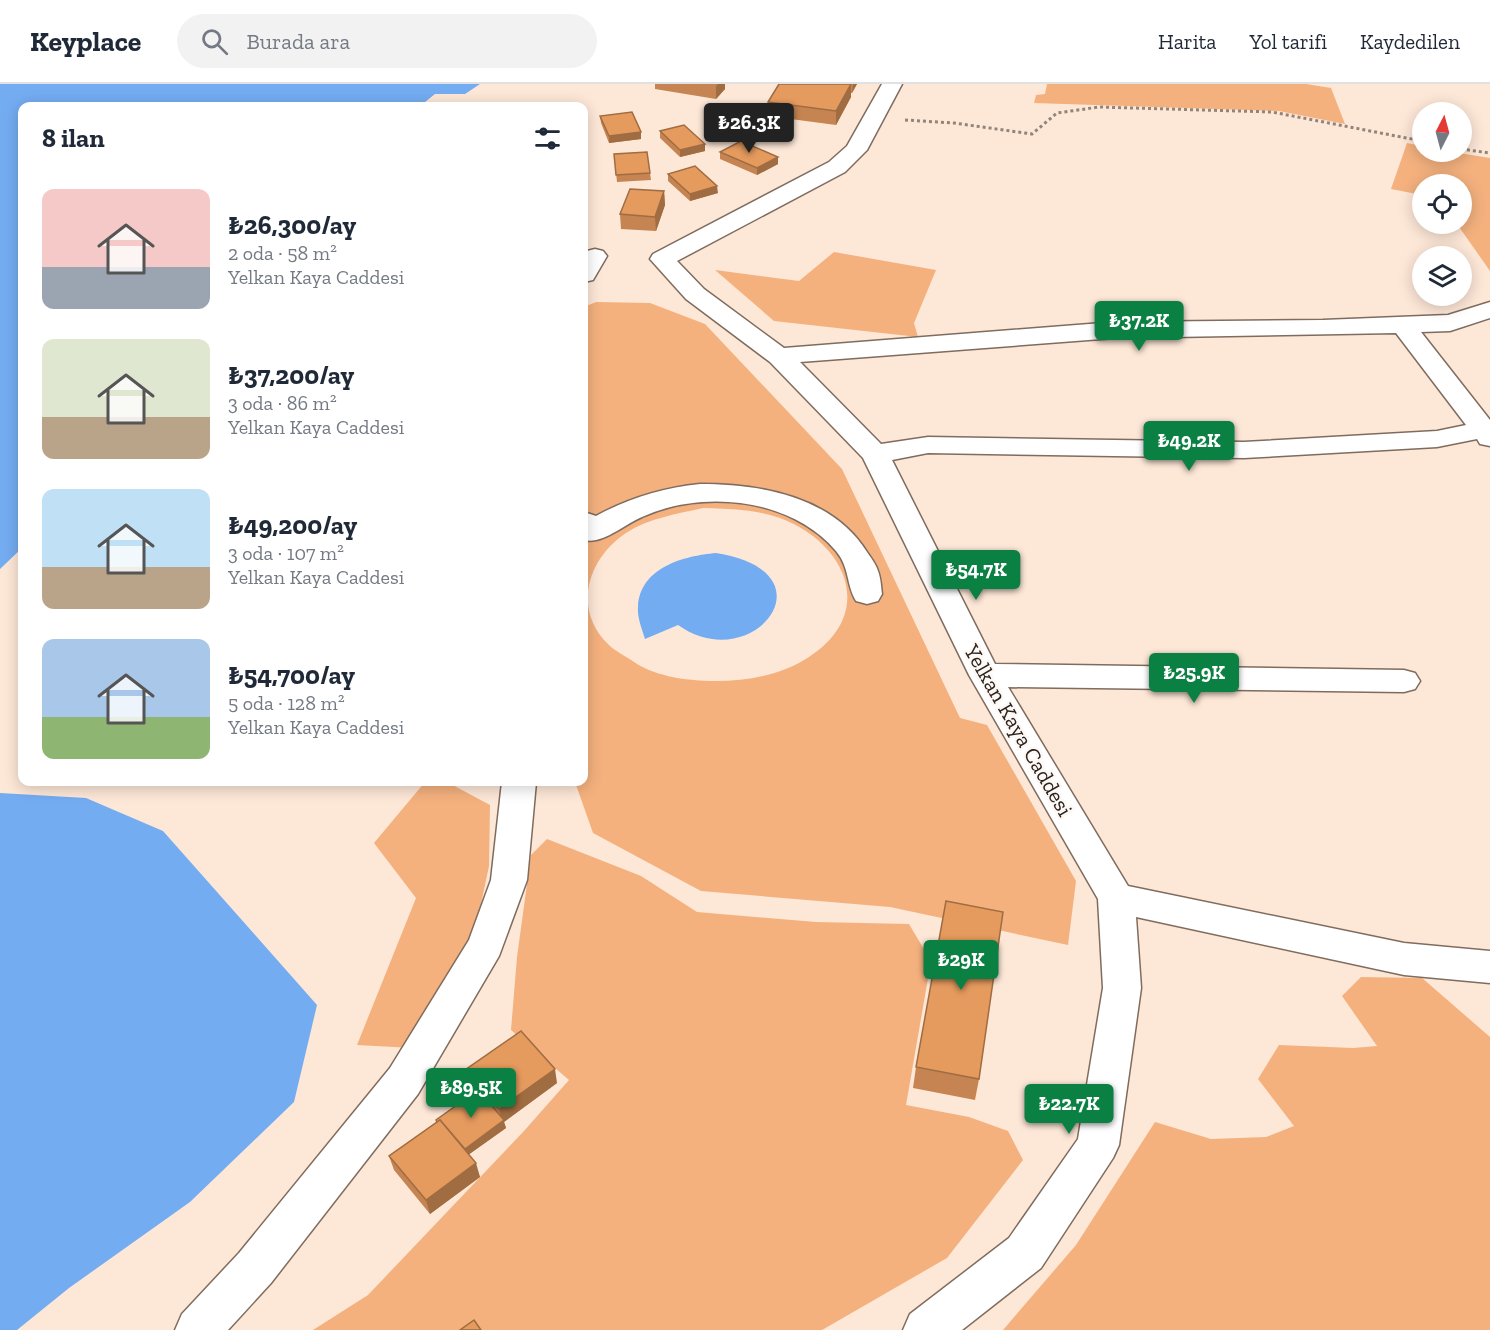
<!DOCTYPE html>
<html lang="tr">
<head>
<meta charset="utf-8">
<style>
  body { margin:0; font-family:"Zilla Slab",serif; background:#f2f2f3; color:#1f2937; height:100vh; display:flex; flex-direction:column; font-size:22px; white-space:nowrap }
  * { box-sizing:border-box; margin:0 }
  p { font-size:20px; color:#747a83 }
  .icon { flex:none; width:33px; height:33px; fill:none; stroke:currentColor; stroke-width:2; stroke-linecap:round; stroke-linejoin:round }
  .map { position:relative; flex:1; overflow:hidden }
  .panel { position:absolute; left:18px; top:18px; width:570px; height:684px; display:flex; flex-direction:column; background:#fff; border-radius:12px; box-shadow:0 3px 15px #0003 }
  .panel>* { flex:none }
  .needle { width:39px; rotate:6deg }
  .fabs { position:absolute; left:1412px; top:18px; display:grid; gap:12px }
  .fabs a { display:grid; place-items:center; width:60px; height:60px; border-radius:50%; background:#fff; box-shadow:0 3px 15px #0003; font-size:30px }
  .price { position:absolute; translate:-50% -51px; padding:0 14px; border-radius:6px; background:#0b8043; color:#fff; font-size:20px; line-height:39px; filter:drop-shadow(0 2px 3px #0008) }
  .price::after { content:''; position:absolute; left:50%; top:36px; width:18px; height:14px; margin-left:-9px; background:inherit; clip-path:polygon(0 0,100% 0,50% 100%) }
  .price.current { background:#222; color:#fff }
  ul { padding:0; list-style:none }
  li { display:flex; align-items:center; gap:18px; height:150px; padding:0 24px }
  li span { display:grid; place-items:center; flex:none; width:168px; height:120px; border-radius:12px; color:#555 }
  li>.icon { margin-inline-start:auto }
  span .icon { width:72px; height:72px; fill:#fffc; stroke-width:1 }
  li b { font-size:26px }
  h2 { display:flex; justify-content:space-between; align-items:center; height:72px; padding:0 24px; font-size:26px }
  header { display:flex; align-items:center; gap:36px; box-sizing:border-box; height:84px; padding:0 30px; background:#fff; border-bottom:2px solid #e0e1e3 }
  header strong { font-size:28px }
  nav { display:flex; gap:33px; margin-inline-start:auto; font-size:21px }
  .search { width:420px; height:54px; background:#f2f2f3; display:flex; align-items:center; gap:15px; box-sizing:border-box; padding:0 21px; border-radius:33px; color:#747a83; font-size:22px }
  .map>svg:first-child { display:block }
  .green { fill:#f4b17e; fill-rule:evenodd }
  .water { fill:#74acf2 }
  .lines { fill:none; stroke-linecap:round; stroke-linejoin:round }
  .minor-casing { stroke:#7f6c5e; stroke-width:3 }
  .path { stroke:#938479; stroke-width:3; stroke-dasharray:3 3; stroke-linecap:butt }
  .minor { fill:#fff; fill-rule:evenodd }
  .wall { fill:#c58451 }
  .shaded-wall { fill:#a06c42 }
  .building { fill:#e59a5e; stroke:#a06c42; stroke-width:1.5 }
  .labels { text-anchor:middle; stroke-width:5; stroke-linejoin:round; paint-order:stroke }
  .street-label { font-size:22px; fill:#2a221c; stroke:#fdf8f5 }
</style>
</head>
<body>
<header>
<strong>Keyplace</strong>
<div class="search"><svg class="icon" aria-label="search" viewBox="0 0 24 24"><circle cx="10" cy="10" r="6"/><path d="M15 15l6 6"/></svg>Burada ara</div>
<nav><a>Harita</a><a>Yol tarifi</a><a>Kaydedilen</a></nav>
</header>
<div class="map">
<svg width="1490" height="1246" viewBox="0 0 1490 1246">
  <rect width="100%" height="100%" fill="#fde7d7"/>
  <g class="green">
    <path d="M 1047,0 L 1306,0 L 1331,4 L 1345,40 L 1279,27 L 1034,19 L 1036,11 L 1045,10 Z"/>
    <path d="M 1407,59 L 1422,62 L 1422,68 L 1453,68 L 1490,74 L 1490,187 L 1457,140 L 1461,140 L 1461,100 L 1422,100 L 1422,111 L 1391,105 Z"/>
    <path d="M 834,168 L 936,186 L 914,239 L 918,253 L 774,237 L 715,186 L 799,197 Z"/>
    <path d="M 596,218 L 650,219 L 705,240 L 842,385 L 960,634 L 987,641 L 1076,797 L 1068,861 L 890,823 L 701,807 L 593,749 L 575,698 L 584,698 L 586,425 L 584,416 L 584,223 ZM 703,424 C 729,425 755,425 780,434 C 845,458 878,528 809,573 C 780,592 743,598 709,597 C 683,596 653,592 631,576 C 624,571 615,567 609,561 C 572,526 587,475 626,449 C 649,434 677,430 703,424 Z"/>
    <path d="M 425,698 L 447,698 L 490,721 L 489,782 L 473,858 L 412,964 L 357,961 L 416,814 L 374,759 Z"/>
    <path d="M 547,755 L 641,792 L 697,828 L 816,838 L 909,840 L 931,877 L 906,1021 L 969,1033 L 1008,1047 L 1023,1076 L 947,1174 L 822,1246 L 313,1246 L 368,1211 L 524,1047 L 569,996 L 511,946 L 517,873 L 531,771 Z"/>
    <path d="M 1361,893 L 1422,894 L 1490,953 L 1490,1246 L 1003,1246 L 1076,1161 L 1155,1038 L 1211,1055 L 1266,1053 L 1294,1042 L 1258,995 L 1279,961 L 1353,964 L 1377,962 L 1342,912 Z"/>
  </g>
  <g class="water">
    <path d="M 0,0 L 480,0 L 465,10 L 435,10 L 420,22 L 22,22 L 22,464 L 0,485 Z"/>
    <path d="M 716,469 C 837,488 752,594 678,541 L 645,555 C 642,545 637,533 638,523 C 640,483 684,472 716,469 Z"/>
    <path d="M 0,709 L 86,714 L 163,747 L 317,921 L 294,1018 L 190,1118 L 69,1204 L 17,1246 L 0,1246 Z"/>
  </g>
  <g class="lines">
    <g class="minor-casing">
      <g id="minor">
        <path d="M 882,0 L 902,0 L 867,66 L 845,88 L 677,177 L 704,205 L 784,264 L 1115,238 L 1323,236 L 1448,231 L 1490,218 L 1490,234 L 1450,247 L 1421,248 L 1490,336 L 1490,362 L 1480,360 L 1477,355 L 1437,363 L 1244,374 L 928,369 L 892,376 L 995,580 L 1404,586 L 1415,589 L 1420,597 L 1415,605 L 1404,608 L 1008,603 L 1128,802 L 1404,859 L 1490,867 L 1490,899 L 1404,891 L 1136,833 L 1141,904 L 1119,1061 L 1113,1074 L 1041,1184 L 962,1246 L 903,1246 L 910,1230 L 1009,1154 L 1078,1055 L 1103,904 L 1098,815 L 969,591 L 863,374 L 770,278 L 686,215 L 650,175 L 653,170 L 829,78 L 847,62 ZM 1396,249 L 1466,341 L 1437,347 L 1244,358 L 928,353 L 881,360 L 800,278 L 1115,254 Z"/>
        <path d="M 595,165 L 603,167 L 607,172 L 593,196 L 584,198 L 584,171 L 587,167 Z"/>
        <path d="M 700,400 C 760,400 832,412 867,468 C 871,474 876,480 878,487 C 881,495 881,503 882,510 L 878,517 L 867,520 L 856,517 C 846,501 850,484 836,467 C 791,414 703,405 642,433 C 625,440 602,461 584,456 L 584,428 L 596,432 C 629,414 662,404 700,400 Z"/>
        <path d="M 502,698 L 536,698 L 527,796 L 499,872 L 418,1010 L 271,1199 L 228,1246 L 175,1246 L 182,1230 L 239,1169 L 390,984 L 469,856 L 491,796 Z"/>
      </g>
    </g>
    <g class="path">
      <path d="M 905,36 L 954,39 L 1032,50 L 1057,29 L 1099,23 L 1272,28 L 1422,57"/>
      <path d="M 1461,65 L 1490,69"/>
    </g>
    <use href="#minor" class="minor"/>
  </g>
  <g class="wall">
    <path d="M 655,0 L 725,0 L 725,5 L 716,15 L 655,5 Z"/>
    <path d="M 779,0 L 857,0 L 852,9 L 851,9 L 851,13 L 836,41 L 768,32 L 768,18 Z"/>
    <path d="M 600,32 L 641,48 L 641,55 L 609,59 L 601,39 Z"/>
    <path d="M 660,47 L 705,60 L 705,67 L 680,73 L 660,54 Z"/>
    <path d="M 720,68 L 778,80 L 757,91 L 720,75 Z"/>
    <path d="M 614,70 L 650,89 L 651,96 L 617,98 Z"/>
    <path d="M 668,90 L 718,109 L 690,117 L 668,97 Z"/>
    <path d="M 664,107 L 665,121 L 656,147 L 621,145 L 620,130 Z"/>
    <path d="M 916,983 L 979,995 L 975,1016 L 913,1004 Z"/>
    <path d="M 465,986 L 557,999 L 504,1038 L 506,1044 L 469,1070 L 480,1093 L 430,1130 L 394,1086 L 389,1072 L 436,1038 L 436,1036 L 475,1008 L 468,1001 Z"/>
  </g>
  <g class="shaded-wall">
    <path d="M 718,0 L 725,0 L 725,5 L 716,15 L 716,2 Z"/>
    <path d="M 851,0 L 851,13 L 836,41 L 836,27 Z"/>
    <path d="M 853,0 L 857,0 L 852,9 Z"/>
    <path d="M 641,48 L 641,55 L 609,59 L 609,52 Z"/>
    <path d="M 705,60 L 705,67 L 680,73 L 680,66 Z"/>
    <path d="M 778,73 L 778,80 L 757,91 L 757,84 Z"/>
    <path d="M 717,102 L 718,109 L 690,117 L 690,110 Z"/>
    <path d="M 664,107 L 665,121 L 656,147 L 655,133 Z"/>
    <path d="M 555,985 L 557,999 L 504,1038 L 506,1044 L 464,1074 L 462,1067 L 502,1038 L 499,1025 Z"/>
    <path d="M 476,1079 L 480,1093 L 430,1130 L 426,1116 Z"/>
  </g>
  <g class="building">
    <path d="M 779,0 L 851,0 L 836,27 L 768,18 Z"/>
    <path d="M 632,28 L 641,48 L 609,52 L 600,32 Z"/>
    <path d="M 684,41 L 705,60 L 680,66 L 660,47 Z"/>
    <path d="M 741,57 L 778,73 L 757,84 L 720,68 Z"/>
    <path d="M 647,68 L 650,89 L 616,91 L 614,70 Z"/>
    <path d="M 695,82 L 717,102 L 690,110 L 668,90 Z"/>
    <path d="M 630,105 L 664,107 L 655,133 L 620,130 Z"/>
    <path d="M 946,817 L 1003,828 L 979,995 L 916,983 Z"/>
    <path d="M 521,947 L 555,985 L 499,1025 L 465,986 Z"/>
    <path d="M 478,1006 L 504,1036 L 465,1065 L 440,1036 L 437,1038 L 436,1036 Z"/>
    <path d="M 440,1036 L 476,1079 L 426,1116 L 389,1072 Z"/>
    <path d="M 474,1236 L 481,1246 L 460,1246 Z"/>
  </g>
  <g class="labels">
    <g class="street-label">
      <text transform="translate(1019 646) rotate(60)" y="8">Yelkan Kaya Caddesi</text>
    </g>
  </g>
</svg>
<div class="fabs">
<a><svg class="needle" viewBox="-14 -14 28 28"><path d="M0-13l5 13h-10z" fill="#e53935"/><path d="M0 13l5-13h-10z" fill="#747a83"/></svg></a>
<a><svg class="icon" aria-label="locate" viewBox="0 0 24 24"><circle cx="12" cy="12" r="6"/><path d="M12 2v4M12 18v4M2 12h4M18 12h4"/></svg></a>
<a><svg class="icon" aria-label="layers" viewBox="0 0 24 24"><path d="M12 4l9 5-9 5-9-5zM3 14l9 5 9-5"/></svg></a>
</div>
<b class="price current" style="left:749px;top:70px">₺26.3K</b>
<b class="price" style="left:1139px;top:268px">₺37.2K</b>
<b class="price" style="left:1189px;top:388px">₺49.2K</b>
<b class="price" style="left:976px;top:517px">₺54.7K</b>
<b class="price" style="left:1194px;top:620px">₺25.9K</b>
<b class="price" style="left:961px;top:907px">₺29K</b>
<b class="price" style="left:471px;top:1035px">₺89.5K</b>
<b class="price" style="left:1069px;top:1051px">₺22.7K</b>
<section class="panel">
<h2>8 ilan<svg class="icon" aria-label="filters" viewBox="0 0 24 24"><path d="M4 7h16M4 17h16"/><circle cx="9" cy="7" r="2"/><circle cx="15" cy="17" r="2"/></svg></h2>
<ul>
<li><span style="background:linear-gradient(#f6c9c9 65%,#9aa5b1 0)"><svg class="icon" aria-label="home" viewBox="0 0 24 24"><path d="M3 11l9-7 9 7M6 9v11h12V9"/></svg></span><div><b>₺26,300/ay</b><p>2 oda · 58 m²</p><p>Yelkan Kaya Caddesi</p></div></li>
<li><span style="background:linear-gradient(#dfe7d0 65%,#b9a48a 0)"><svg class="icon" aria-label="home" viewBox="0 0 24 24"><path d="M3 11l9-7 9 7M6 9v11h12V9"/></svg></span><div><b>₺37,200/ay</b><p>3 oda · 86 m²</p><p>Yelkan Kaya Caddesi</p></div></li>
<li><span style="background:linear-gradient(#bfe0f5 65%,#b9a48a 0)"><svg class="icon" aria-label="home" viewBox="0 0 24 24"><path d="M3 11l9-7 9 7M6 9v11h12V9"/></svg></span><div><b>₺49,200/ay</b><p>3 oda · 107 m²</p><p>Yelkan Kaya Caddesi</p></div></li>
<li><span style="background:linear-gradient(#a9c7e8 65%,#8fb573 0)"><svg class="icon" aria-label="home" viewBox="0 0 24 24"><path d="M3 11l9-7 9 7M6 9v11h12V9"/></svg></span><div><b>₺54,700/ay</b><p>5 oda · 128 m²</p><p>Yelkan Kaya Caddesi</p></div></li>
</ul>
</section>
</div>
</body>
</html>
